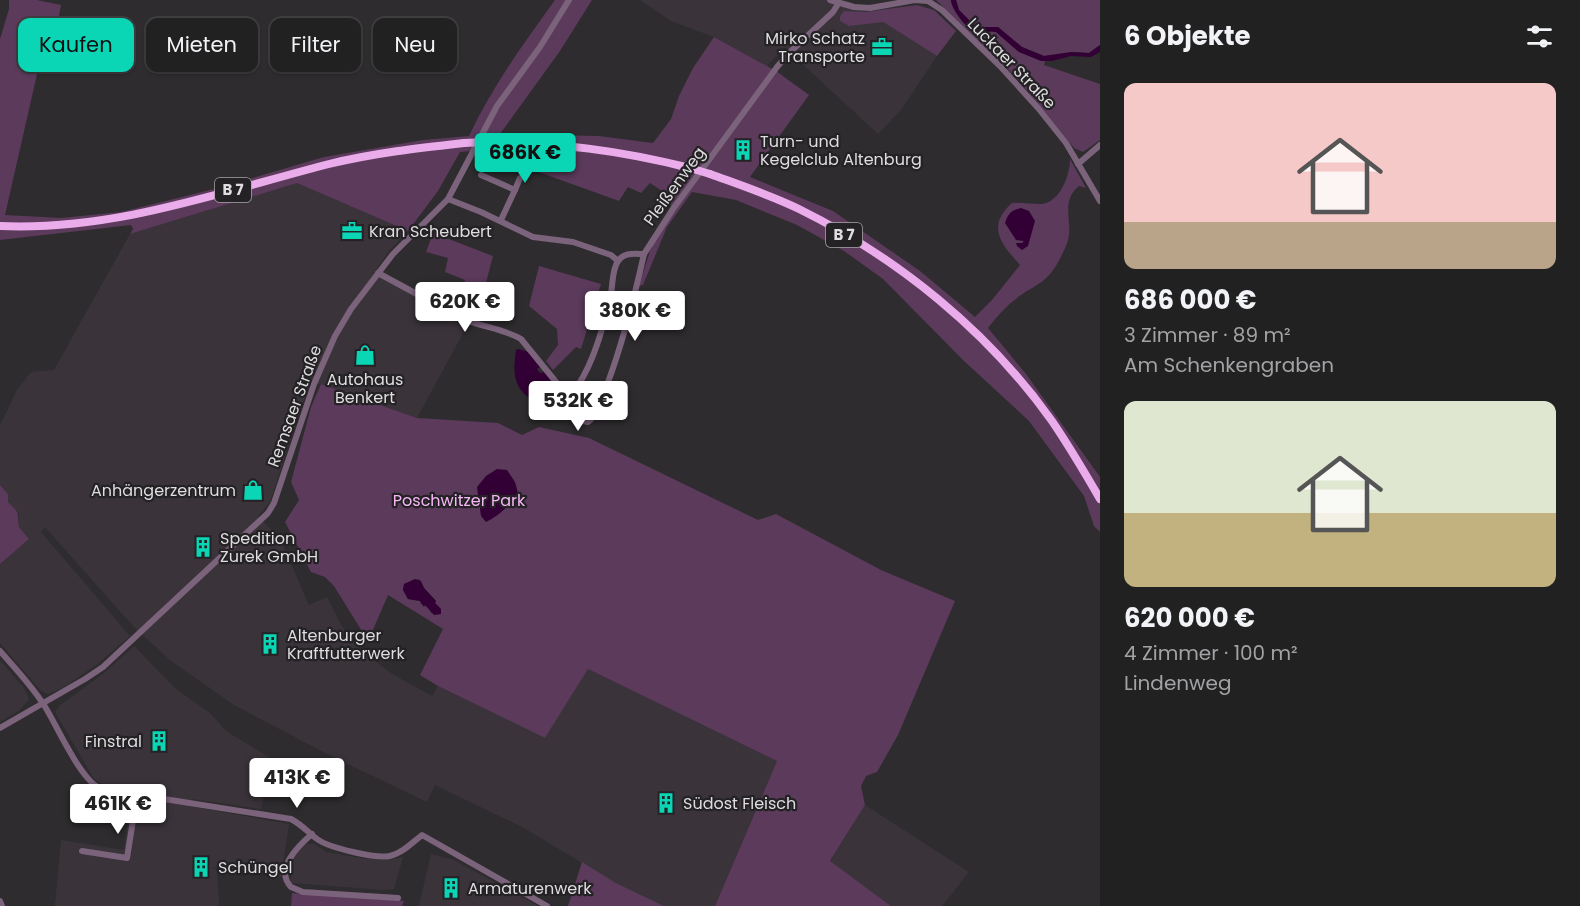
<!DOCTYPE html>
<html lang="de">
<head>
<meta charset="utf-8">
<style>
  body { margin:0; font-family:Poppins,sans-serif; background:#2a292a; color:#f1f3f6; height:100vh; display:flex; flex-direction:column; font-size:22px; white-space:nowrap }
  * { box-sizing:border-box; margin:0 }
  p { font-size:20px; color:#a2a3a5 }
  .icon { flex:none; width:33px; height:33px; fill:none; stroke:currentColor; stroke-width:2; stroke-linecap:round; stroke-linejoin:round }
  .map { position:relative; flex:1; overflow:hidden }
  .details { display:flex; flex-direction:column; background:#222122; width:480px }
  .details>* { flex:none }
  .top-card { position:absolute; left:18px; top:18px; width:570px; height:54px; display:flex; gap:12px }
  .price { position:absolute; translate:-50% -51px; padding:0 14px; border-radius:6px; background:#fff; color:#222; font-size:20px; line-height:39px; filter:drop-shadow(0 2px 3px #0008) }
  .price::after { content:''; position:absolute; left:50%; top:36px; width:18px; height:14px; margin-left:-9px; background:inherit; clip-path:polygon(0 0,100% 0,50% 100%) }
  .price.on { background:#0ad5b5; color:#111 }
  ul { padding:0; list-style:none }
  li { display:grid; align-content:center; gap:12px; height:318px; padding:0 24px }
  li span { display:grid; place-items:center; height:186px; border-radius:12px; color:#555 }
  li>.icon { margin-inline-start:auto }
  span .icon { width:108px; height:108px; fill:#fffc; stroke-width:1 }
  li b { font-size:26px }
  h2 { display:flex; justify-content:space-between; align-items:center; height:72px; padding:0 24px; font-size:26px }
  .pill { padding:0 21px; border-radius:12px; background:#222122; box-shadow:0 2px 4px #0004,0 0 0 2px #3f3e40; font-size:21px; line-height:54px }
  .pill.on { background:#0ad5b5; color:#111 }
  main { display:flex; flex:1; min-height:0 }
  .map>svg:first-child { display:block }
  .built { fill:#3a343a }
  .green { fill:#5b3a5b; fill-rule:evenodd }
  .water { fill:#320034 }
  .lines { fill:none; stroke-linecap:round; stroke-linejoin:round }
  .minor { stroke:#7c637c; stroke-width:6 }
  .highway { stroke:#eaacea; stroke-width:8 }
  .highway-bridge { stroke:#eaacea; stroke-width:8 }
  .labels { text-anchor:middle; stroke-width:4.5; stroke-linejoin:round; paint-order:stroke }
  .shield { fill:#242224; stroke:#a7a5a7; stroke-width:1.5 }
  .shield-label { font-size:15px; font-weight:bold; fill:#dfdddf }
  .poi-label { font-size:16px; fill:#dfdddf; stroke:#242224; text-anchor:start }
  .street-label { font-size:16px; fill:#dfdddf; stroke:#242224 }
  .park-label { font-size:16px; fill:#f7b7f7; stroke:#242224 }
</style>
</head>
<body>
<main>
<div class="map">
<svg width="1100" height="906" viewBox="0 0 1100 906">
  <rect width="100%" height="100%" fill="#2e2c2e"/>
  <g class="built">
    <path d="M 640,0 L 840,0 L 851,2 L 937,56 L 901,110 L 878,134 L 784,47 L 767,66 L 714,37 L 671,21 Z"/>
    <path d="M 297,183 L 408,231 L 389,251 L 374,273 L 468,324 L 417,418 L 322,384 L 309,384 L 270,502 L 258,516 L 280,539 L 309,605 L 327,597 L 341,625 L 362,651 L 392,674 L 432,696 L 438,686 L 545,738 L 588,669 L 777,761 L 715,906 L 664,906 L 616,883 L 522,827 L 435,785 L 427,802 L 327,754 L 234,705 L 171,661 L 134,627 L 45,527 L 41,532 L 130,636 L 95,666 L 62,688 L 48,694 L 40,690 L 0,643 L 0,564 L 29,539 L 19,527 L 19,514 L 8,502 L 8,494 L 0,485 L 0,425 L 17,390 L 31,372 L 54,370 L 130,234 Z"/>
    <path d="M 134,646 L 176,689 L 210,713 L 226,731 L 272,759 L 261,809 L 192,799 L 189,806 L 289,824 L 281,877 L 212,867 L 217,870 L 219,906 L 55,906 L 61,840 L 124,850 L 130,804 L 129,790 L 102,784 L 94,779 L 55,712 L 59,706 L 103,674 Z"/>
    <path d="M 0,660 L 24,688 L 29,699 L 20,710 L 0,722 Z"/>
    <path d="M 865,805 L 969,872 L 942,906 L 891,906 L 830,862 Z"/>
    <path d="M 307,844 L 315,844 L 326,852 L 367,859 L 389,860 L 403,857 L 394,889 L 385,890 L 291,883 L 291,866 L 294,856 L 300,848 Z"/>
    <path d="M 431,854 L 454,860 L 538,906 L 419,906 Z"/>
  </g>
  <g class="green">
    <path d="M 9,0 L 37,0 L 61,5 L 56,33 L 40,61 L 5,215 L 61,218 L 121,212 L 222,187 L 324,157 L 423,140 L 469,136 C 492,87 523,44 555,0 L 592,0 L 560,51 L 500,134 L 599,136 L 653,143 L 671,119 L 679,96 L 693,68 L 714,37 L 776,71 L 809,95 L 750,177 L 833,211 L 920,271 L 975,317 L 992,300 L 1020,265 C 1001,244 986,226 1012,203 C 1021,202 1031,204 1041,204 C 1060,203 1070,175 1070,159 L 1086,188 L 1079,186 C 1058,203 1076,225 1066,246 C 1062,255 1057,266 1050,274 C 1044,282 1033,287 1024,293 C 1009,303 999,314 988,328 L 1026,374 L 1100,477 L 1100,532 L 1094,526 L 1084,496 L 1029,421 L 963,360 L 883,279 L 844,251 L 797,225 L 736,200 L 692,192 L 667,227 L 643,285 L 639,286 L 650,251 L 671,208 L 668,195 L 650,183 L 641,193 L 628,187 L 619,201 L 533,170 L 491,149 L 460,152 L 438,191 L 408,231 L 297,183 L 130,234 L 133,229 L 131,225 L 0,240 L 0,39 L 9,9 Z"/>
    <path d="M 936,0 L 951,0 C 952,10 966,28 975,31 C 982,33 989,30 996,32 L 1019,52 L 1045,61 L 1044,65 L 1100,84 L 1100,140 L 1083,152 L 1074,148 L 1016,77 Z"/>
    <path d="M 956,0 L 1100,0 L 1100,45 L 1089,53 L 1076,52 L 1044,56 L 1022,47 L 998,27 L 976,27 L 959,10 Z"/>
    <path d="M 917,5 L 934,10 L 956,31 L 937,56 L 883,22 L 849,26 L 840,21 L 840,16 L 844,11 L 865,12 Z"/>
    <path d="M 433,233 L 493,256 L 476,321 L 454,310 L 465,280 L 445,272 L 448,258 L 426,252 Z"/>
    <path d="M 539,266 L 601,284 L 581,349 L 576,347 L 553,370 L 546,361 L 558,345 L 557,329 L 529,306 Z"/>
    <path d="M 321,384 L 417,418 L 498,423 L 522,435 L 539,427 L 589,438 L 758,520 L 776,514 L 881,570 L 955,601 L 898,735 L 877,772 L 866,776 L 861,786 L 865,805 L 830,861 L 891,906 L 715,906 L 777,761 L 588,669 L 545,738 L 438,686 L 420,675 L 443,629 L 388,595 L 368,641 L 334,586 L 325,577 L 311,572 L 285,522 L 299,500 L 291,482 L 311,407 ZM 419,579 L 424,588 L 436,601 L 435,603 L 441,609 L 431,613 L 428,607 L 421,604 L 420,601 L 408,599 L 403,590 L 404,584 Z"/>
    <path d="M 0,485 L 8,494 L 8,502 C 21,515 17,511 19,527 L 29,539 L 0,564 Z"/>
    <path d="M 582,862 L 616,883 L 664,906 L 568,906 Z"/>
    <path d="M 292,893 L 404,901 L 402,906 L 291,906 Z"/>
  </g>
  <g class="water">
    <path d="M 951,0 L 956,0 L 959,10 L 976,27 L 998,27 L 1022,47 L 1044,56 L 1071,52 L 1089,53 L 1100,45 L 1100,52 L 1091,57 L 1071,56 L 1052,61 L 1041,61 L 1019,52 L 996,32 C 989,30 982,34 975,32 C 967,29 951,9 951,0 Z"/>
    <path d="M 1021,208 L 1029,211 L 1035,221 L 1028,246 L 1022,250 L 1017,246 L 1016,243 L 1022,243 L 1024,241 L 1016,240 L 1005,223 C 1008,214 1011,210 1021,208 Z"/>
    <path d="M 518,349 L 529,352 L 540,367 L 537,369 L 540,373 L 545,372 L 553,382 L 552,392 C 540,409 521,397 516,380 C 513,370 515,360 516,350 Z"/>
    <path d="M 497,469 L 507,470 L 515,482 L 518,493 C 511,505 498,516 486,522 L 481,516 L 477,487 L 486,476 Z"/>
    <path d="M 415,579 L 421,581 L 424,588 L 436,601 L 435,603 L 441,609 L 441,614 L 434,615 L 425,605 L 424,607 L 420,601 L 408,599 L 403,590 L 404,584 Z"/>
  </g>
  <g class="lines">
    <g class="minor">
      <path d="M 830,0 L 854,7 L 870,8 L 915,0 L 928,1 L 942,10 L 1000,66 L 1038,108 L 1066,143 L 1100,201"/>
      <path d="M 1078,164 L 1100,145"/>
      <path d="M 481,175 L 515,190 L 501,220"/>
      <path d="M 515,190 L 520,178"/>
      <path d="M 448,199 L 481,212 L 533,237 L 573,242 L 611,255 L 618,261"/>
      <path d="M 378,273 L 463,319 C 482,327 504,329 521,339 L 556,382 L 566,410 L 578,420 L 588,422 C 598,414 602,398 607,385 C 623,342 634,299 644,254 L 673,209 L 777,67 L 789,53 L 833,12 L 838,4"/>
      <path d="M 558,386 L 577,387 C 595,360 604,324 611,293 C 613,283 612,270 618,261 C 624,252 634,254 644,254"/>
      <path d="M 0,651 C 15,668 32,686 44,705 C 58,727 80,780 101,789 L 291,819 C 302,825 308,832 317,839 C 329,848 377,859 390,856 C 402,853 412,843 422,835 L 547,906"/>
      <path d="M 0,728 L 85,679 L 103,667 L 268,513 L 274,503 L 314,384 L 335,336 L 351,309 L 393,254 L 448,199 L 497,106 L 540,47 L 569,0"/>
      <path d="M 312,834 C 299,845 274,869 291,887 L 303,892 L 398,898"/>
      <path d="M 82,851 L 127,858 L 137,795"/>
      <path d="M 0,901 L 2,906"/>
    </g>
    <g class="highway">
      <path d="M 486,142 C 560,143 618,150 690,168"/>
      <path d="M 710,174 C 740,185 770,195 799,209 C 898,258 988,331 1052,421 C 1069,446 1085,473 1100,499"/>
      <path d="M 0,226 C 115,231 220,192 329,164 C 374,153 419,148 464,143"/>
    </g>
    <g class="highway-bridge">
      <path d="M 464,143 L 486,142"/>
      <path d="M 690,168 L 710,174"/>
    </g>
  </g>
  <defs>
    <g id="office-bare" transform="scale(1.62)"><path d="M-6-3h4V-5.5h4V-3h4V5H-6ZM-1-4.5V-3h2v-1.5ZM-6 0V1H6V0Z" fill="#0ad5b5" stroke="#242224" stroke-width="2.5" paint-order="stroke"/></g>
    <g id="building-bare" transform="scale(1.62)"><path d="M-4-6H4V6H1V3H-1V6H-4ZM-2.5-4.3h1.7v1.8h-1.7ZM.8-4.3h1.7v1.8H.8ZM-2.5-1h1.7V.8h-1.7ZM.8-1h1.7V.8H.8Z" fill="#0ad5b5" stroke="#242224" stroke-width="2.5" paint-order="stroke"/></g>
    <g id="shop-bare" transform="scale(1.62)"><path d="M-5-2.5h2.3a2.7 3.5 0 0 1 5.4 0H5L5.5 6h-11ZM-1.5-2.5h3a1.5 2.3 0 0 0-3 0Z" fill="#0ad5b5" stroke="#242224" stroke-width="2.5" paint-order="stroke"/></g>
  </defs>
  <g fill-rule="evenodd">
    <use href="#office-bare" x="882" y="47"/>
    <use href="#building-bare" x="743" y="150"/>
    <use href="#office-bare" x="352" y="231"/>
    <use href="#shop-bare" x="365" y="355"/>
    <use href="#shop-bare" x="253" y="490"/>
    <use href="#building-bare" x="203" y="547"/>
    <use href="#building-bare" x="270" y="644"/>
    <use href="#building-bare" x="159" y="741"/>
    <use href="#building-bare" x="666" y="803"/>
    <use href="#building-bare" x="201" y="867"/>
    <use href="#building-bare" x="451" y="888"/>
  </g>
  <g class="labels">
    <g class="shield">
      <rect x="215" y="178" width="36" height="24" rx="4.5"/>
      <rect x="826" y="223" width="36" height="24" rx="4.5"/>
    </g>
    <g class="shield-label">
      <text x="233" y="195">B 7</text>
      <text x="844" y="240">B 7</text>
    </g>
    <g class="poi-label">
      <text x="865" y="44" text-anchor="end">Mirko Schatz<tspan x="865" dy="18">Transporte</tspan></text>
      <text x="760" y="147">Turn- und<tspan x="760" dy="18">Kegelclub Altenburg</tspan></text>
      <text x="369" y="237">Kran Scheubert</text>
      <text x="365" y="385" text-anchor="middle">Autohaus<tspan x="365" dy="18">Benkert</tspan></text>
      <text x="236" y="496" text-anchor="end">Anhängerzentrum</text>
      <text x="220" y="544">Spedition<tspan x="220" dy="18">Zurek GmbH</tspan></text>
      <text x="287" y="641">Altenburger<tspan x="287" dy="18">Kraftfutterwerk</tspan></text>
      <text x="142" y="747" text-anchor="end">Finstral</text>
      <text x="683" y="809">Südost Fleisch</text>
      <text x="218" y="873">Schüngel</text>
      <text x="468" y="894">Armaturenwerk</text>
    </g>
    <g class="street-label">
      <text transform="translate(1012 63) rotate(46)" y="6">Luckaer Straße</text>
      <text transform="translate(674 186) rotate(-54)" y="6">Pleißenweg</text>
      <text transform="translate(294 406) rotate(-70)" y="6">Remsaer Straße</text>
    </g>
    <g class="park-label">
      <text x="459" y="506">Poschwitzer Park</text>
    </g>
  </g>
</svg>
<b class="price on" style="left:525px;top:184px">686K €</b>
<b class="price" style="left:465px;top:333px">620K €</b>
<b class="price" style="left:635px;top:342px">380K €</b>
<b class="price" style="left:578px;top:432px">532K €</b>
<b class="price" style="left:297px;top:809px">413K €</b>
<b class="price" style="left:118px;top:835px">461K €</b>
<div class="top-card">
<a class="pill on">Kaufen</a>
<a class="pill">Mieten</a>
<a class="pill">Filter</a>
<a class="pill">Neu</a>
</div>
</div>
<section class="details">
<h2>6 Objekte<svg class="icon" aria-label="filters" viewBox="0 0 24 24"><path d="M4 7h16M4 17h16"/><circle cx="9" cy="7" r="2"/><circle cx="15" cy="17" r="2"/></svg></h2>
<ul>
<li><span style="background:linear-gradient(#f6c9c9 75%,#b9a48a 0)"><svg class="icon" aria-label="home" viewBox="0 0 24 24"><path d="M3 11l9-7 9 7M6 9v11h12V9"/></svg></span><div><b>686 000 €</b><p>3 Zimmer · 89 m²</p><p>Am Schenkengraben</p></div></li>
<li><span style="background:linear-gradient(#dfe7d0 60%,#c2b280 0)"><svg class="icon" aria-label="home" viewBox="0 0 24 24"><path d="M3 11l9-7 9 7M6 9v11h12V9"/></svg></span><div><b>620 000 €</b><p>4 Zimmer · 100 m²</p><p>Lindenweg</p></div></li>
</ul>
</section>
</main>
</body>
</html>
